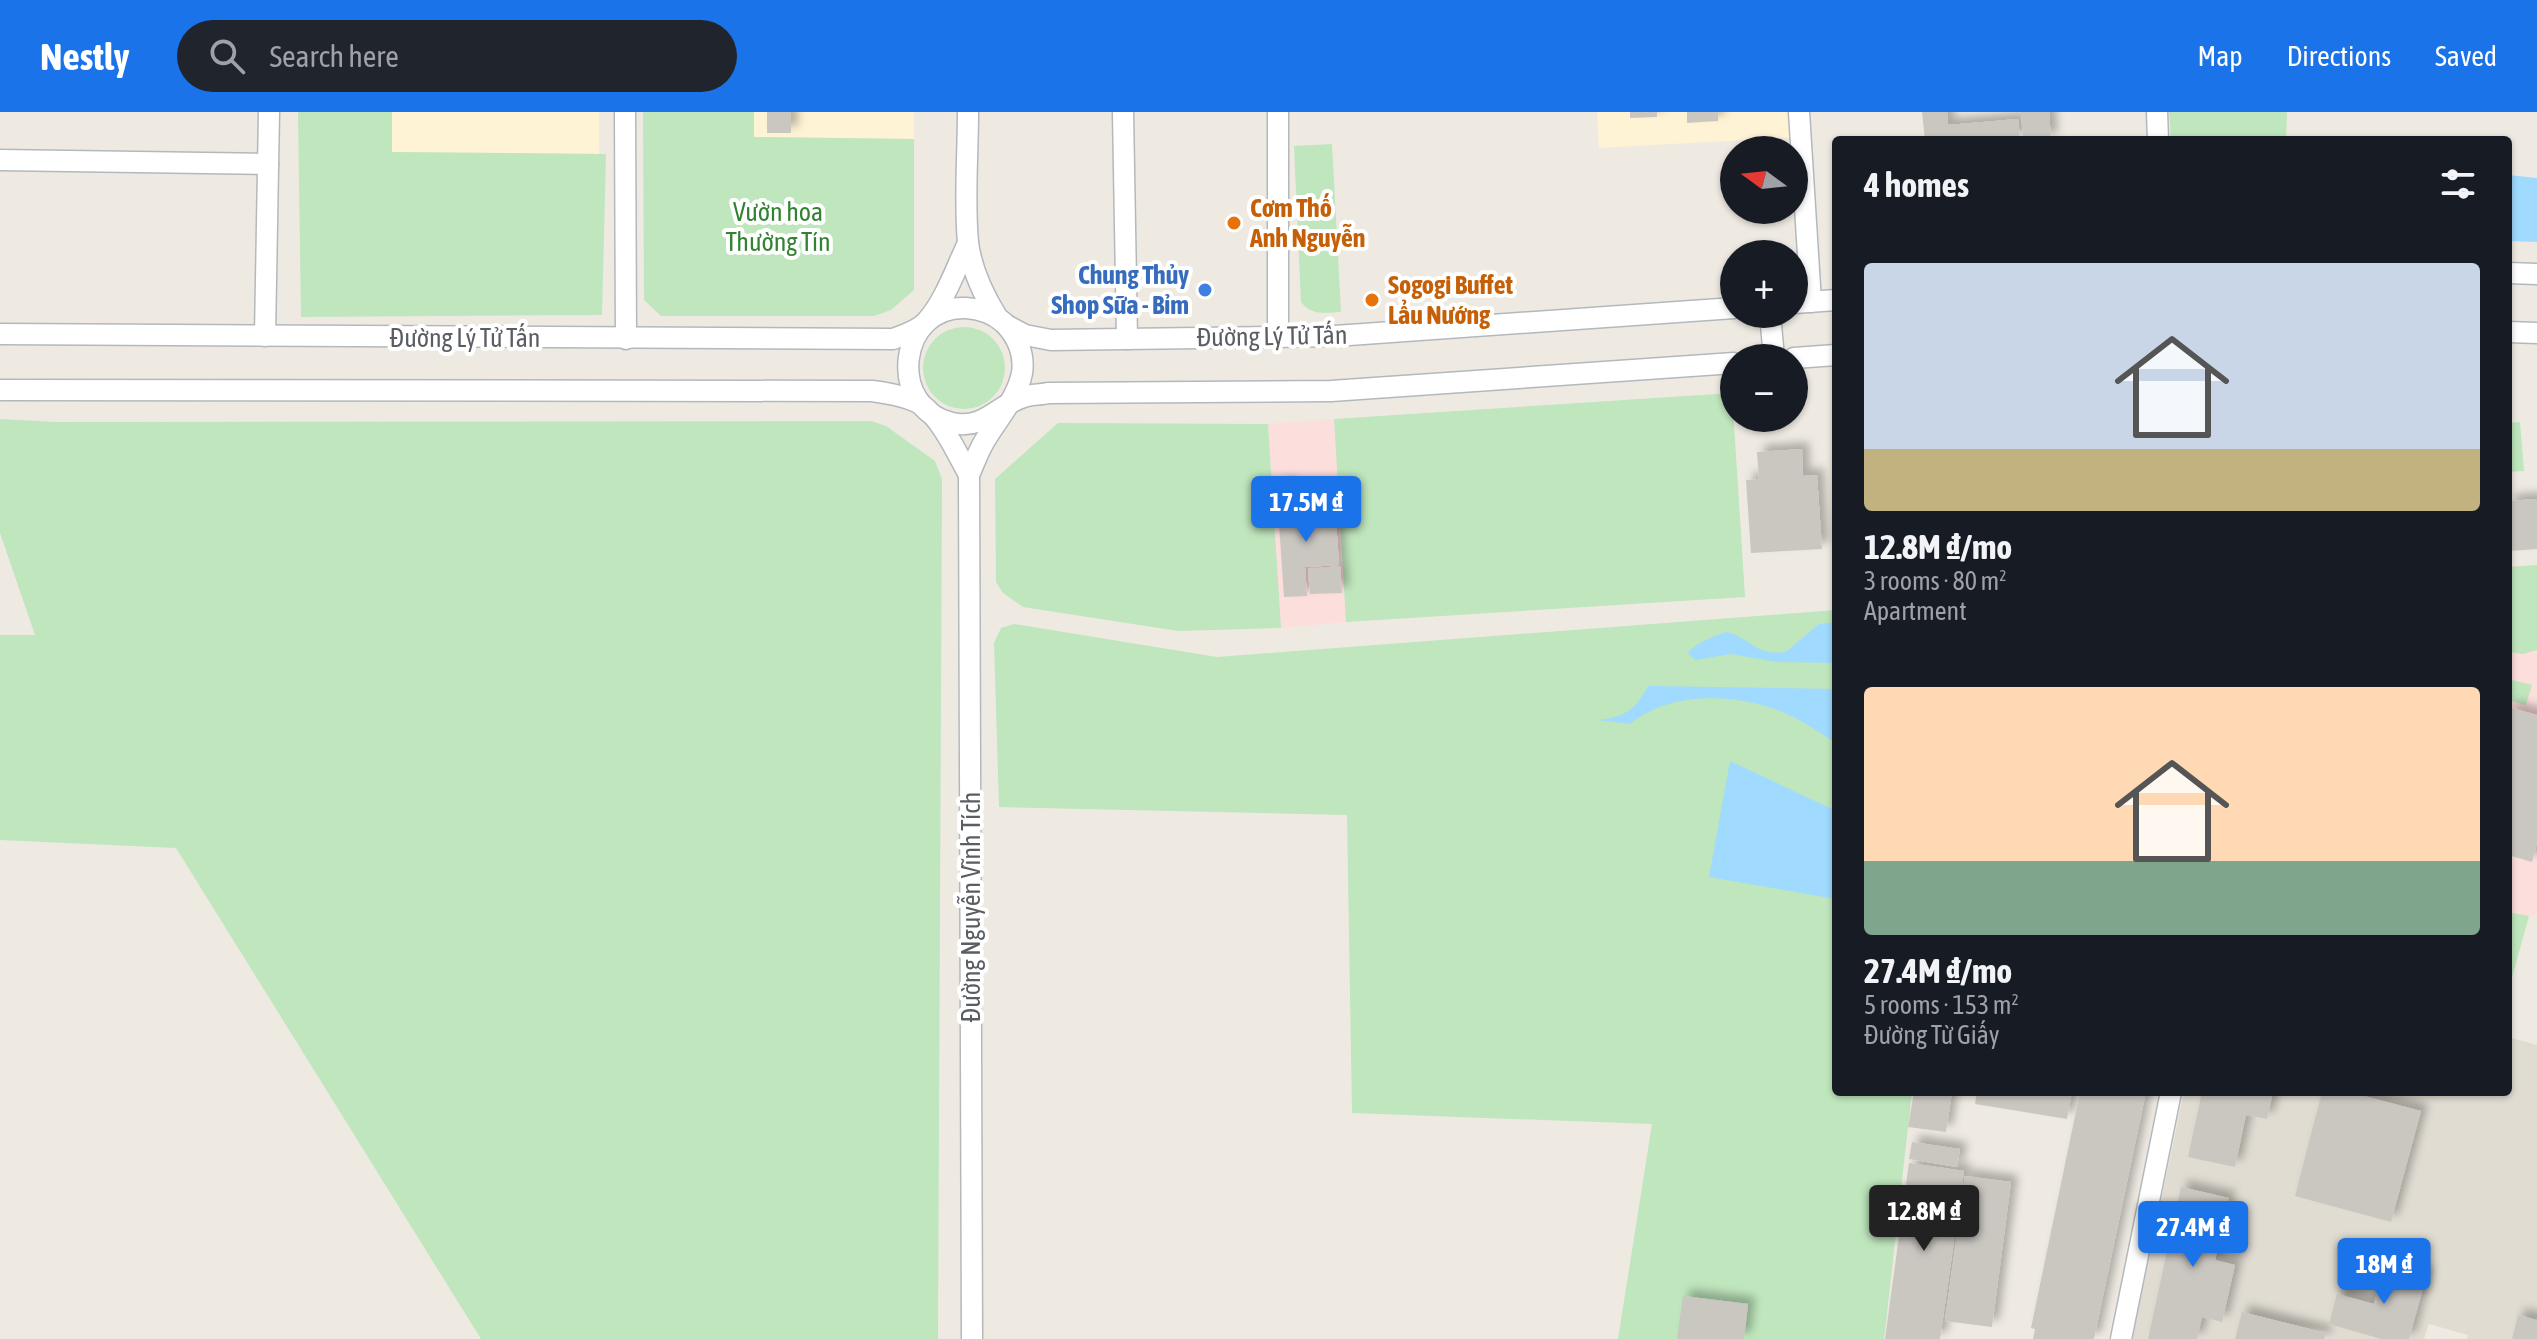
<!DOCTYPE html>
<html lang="en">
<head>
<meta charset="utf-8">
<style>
  body { margin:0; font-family:"Asap Condensed",sans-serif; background:#20242c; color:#f1f3f6; height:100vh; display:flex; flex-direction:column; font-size:30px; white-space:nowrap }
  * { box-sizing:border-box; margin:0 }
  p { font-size:26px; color:#9ea1a6 }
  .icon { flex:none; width:44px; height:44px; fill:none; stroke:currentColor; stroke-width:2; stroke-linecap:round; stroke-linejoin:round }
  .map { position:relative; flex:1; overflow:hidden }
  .sheet { position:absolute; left:1832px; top:24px; width:680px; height:960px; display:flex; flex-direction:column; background:#171b24; border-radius:8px; box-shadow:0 2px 6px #0004 }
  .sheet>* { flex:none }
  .needle { width:52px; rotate:285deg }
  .fabs { position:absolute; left:1720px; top:24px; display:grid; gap:16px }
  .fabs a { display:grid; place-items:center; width:88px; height:88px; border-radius:50%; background:#171b24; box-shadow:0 2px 6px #0004; font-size:40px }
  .price { position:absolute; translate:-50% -68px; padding:0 18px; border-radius:8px; background:#1a73e8; color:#fff; font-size:26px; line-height:52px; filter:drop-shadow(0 2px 4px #0008) }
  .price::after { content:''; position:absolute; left:50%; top:48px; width:24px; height:18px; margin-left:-12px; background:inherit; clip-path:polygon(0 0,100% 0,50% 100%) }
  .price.active { background:#222; color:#fff }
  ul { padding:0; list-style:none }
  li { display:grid; align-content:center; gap:16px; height:424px; padding:0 32px }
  li span { display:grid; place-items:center; height:248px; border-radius:8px; color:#555 }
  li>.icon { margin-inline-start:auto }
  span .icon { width:144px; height:144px; fill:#fffc; stroke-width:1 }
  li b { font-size:34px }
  h2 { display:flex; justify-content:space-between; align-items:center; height:96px; padding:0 32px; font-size:34px }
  header { display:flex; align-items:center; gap:48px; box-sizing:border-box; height:112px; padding:0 40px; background:#1a73e8; color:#fff }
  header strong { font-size:38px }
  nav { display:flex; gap:44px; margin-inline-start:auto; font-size:28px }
  .search { width:560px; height:72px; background:#20242c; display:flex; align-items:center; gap:20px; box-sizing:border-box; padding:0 28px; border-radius:44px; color:#9ea1a6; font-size:30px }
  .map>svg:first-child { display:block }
  .commercial { fill:#fff3d5 }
  .education { fill:#e0dcd2 }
  .medical { fill:#fcdedc }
  .green { fill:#bfe6bd }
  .water { fill:#a0daff }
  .building { fill:#cac7c1; filter:url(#shadow) }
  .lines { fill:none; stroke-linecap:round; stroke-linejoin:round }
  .minor-casing { stroke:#b4b8bd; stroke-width:23 }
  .minor { stroke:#fff; stroke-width:20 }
  .food-dot { fill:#e8710a; stroke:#fff; stroke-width:3 }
  .shop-dot { fill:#3f7fe0; stroke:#fff; stroke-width:3 }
  .labels { text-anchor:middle; stroke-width:8; stroke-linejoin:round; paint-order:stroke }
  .food-label { font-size:26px; font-weight:bold; fill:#c56008; stroke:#fff; text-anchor:start }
  .park-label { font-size:26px; fill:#318331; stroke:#fff }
  .shop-label { font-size:26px; font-weight:bold; fill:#366cbe; stroke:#fff; text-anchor:end }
  .street-label { font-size:26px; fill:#5a5e63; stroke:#fff }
</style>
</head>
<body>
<header>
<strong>Nestly</strong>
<div class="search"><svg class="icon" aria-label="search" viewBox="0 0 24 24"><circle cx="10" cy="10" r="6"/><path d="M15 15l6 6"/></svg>Search here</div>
<nav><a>Map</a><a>Directions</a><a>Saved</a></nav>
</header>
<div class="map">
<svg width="2537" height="1227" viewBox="0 0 2537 1227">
  <defs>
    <filter id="shadow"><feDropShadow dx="7" dy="-7" stdDeviation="4" flood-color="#0004"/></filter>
  </defs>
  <rect width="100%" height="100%" fill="#eeeae2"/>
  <g class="commercial">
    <path d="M 392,0 L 599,0 L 599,42 L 392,40 Z"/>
    <path d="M 754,0 L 914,0 L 914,27 L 753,25 Z"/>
    <path d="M 1597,0 L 1799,0 L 1800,25 L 1599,36 Z"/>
  </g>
  <path class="education" d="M 2508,925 L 2537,933 L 2537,1227 L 2467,1227 L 2468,1223 L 2429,1212 L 2424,1227 L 2132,1227 L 2184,980 L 2508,980 Z"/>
  <g class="medical">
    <path d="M 1334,307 L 1346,510 L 1281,516 L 1268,312 Z"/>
    <path d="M 2537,453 L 2537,803 L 2529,804 L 2508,800 L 2508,455 Z"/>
  </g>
  <g class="green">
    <path d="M 298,0 L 392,0 L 392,40 L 606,42 L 602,203 L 301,205 Z"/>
    <path d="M 643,0 L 754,0 L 754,25 L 914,27 L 914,178 L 891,198 L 874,204 L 661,204 L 644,188 Z"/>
    <path d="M 2169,0 L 2287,0 L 2286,28 L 2171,28 Z"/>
    <path d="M 1332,32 L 1341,200 C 1324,201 1312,204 1301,190 L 1294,34 Z"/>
    <circle cx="964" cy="256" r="41"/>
    <path d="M 1732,281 L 1745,485 L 1346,510 L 1334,307 Z"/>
    <path d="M 0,307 L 56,310 L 871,309 L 886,314 L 935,349 L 942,367 L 938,1227 L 481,1227 L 176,736 L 0,728 L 0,523 L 35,523 L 0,421 Z"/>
    <path d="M 2520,310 L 2524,359 L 2508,360 L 2508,311 Z"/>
    <path d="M 1058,311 L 1268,312 L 1281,516 L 1178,519 L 1023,495 L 1003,481 L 996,470 L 995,367 Z"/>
    <path d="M 2537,453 L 2537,538 L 2523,542 L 2508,540 L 2508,455 Z"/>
    <path d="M 1836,498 L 1836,980 L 1912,980 L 1884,1227 L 1618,1227 L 1652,1012 L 1352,1001 L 1347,703 L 999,695 L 994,531 L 1001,516 L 1014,512 L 1217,545 Z"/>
    <path d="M 2508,567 L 2532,573 L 2526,593 L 2508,588 Z"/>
    <path d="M 2508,800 L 2529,804 L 2508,880 Z"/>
  </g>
  <g class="water">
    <path d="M 2508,63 L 2537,66 L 2537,130 L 2508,129 Z"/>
    <path d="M 1836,510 L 1836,551 L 1778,550 L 1730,542 L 1695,548 L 1688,541 C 1693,533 1717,522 1727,520 C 1751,526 1754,544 1786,540 L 1819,512 Z"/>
    <path d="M 1648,574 L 1836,577 L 1836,631 C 1817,619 1799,606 1777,598 C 1731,581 1669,580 1630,612 L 1598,608 C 1624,606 1636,597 1648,574 Z"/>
    <path d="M 1730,649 L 1836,699 L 1836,787 L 1709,765 Z"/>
  </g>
  <g class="building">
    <rect x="767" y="0" width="24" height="21"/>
    <path d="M 1630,0 L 1657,0 L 1657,5 L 1630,6 Z"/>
    <path d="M 1687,0 L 1718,0 L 1718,9 L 1687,11 Z"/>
    <path d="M 1922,0 L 1947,0 L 1948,13 L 2018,7 L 2020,28 L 1925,28 Z"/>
    <path d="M 2021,0 L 2049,0 L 2051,28 L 2023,28 Z"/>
    <path d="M 1802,337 L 1803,364 L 1817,363 L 1822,437 L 1751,441 L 1746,368 L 1759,367 L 1757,340 Z"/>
    <path d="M 1290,373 L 1291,394 L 1278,395 L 1277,374 Z"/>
    <path d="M 2537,387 L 2537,437 L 2508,439 L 2508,389 Z"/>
    <path d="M 1335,393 L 1339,453 L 1305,455 L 1307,484 L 1284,485 L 1278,397 Z"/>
    <path d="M 1340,454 L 1342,481 L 1310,482 L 1308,457 Z"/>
    <path d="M 2508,595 L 2537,603 L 2537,731 L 2532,750 L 2508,743 Z"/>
    <path d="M 1914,980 L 1952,980 L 1946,1020 L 1908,1015 Z"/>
    <path d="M 1977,980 L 2072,980 L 2067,1007 L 1975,992 Z"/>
    <path d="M 2080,980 L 2146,980 L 2094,1227 L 2033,1227 L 2035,1217 L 2031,1216 Z"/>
    <path d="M 2202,980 L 2273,980 L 2267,1007 L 2246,1003 L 2235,1055 L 2188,1045 Z"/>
    <path d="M 2322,980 L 2349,980 L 2421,999 L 2391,1110 L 2295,1084 Z"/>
    <path d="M 1912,1030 L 1960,1037 L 1957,1055 L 1909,1047 Z"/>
    <path d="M 1909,1051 L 1964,1059 L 1940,1227 L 1885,1227 Z"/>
    <path d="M 1965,1064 L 2011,1070 L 1992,1215 L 1945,1209 Z"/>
    <path d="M 2181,1075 L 2229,1086 L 2215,1148 L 2235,1153 L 2222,1210 L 2202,1205 L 2197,1227 L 2148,1227 Z"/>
    <path d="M 2385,1151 L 2427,1162 L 2409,1227 L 2381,1227 L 2329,1212 L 2337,1182 L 2374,1192 Z"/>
    <path d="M 1683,1184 L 1748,1192 L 1744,1227 L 1677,1227 Z"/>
    <path d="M 2242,1200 L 2326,1221 L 2324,1227 L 2235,1227 Z"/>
    <path d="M 2518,1203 L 2537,1208 L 2537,1227 L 2512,1227 Z"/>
  </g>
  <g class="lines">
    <g class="minor-casing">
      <g id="minor">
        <path d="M 625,0 L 626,227"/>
        <path d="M 968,0 C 968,43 964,88 968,130 C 971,156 983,182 997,205"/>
        <path d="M 1123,0 L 1127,227"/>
        <path d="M 1278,0 L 1278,225"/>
        <path d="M 1799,0 L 1811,190"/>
        <path d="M 2157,0 L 2158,28"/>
        <path d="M 0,48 L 268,52"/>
        <path d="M 2508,161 L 2537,162"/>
        <path d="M 1794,191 L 1836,188"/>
        <path d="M 1770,202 L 1774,246"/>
        <path d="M 1006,213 L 1025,223 L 1051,228 L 1335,224 L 1734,196"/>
        <path d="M 2508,220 L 2537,221"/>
        <path d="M 0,222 L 893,227 C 904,223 918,219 926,210 C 945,189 956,156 968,131"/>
        <path d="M 265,224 L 269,0"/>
        <path d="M 1794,246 L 1836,243"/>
        <path d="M 0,278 L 872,279 C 887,281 908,284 922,293 C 942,308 957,341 969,363"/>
        <path d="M 972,1227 L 969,363 C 974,352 978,340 984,330 C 997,307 1017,287 1022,261 C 1025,242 1017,224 1004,211 C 993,201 981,197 966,196 C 898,193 886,296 952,311 C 985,318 997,293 1024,285 C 1031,282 1040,283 1048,281 L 1331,279 L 1734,251"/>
        <path d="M 2121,1227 L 2171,980"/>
      </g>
    </g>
    <use href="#minor" class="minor"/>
  </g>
  <g class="food-dot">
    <circle cx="1234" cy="111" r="8"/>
    <circle cx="1372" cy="188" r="8"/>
  </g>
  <circle class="shop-dot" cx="1205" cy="178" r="8"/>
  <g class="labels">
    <g class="food-label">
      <text x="1250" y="105">Cơm Thố<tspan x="1250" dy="30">Anh Nguyễn</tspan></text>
      <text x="1388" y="182">Sogogi Buffet<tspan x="1388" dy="30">Lẩu Nướng</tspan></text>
    </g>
    <g class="park-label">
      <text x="778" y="109">Vườn hoa<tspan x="778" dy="30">Thường Tín</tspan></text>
    </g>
    <g class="shop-label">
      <text x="1189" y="172">Chung Thủy<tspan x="1189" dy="30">Shop Sữa - Bỉm</tspan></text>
    </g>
    <g class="street-label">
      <text transform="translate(1272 224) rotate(-1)" y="9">Đường Lý Tử Tấn</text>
      <text x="465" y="235">Đường Lý Tử Tấn</text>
      <text transform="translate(971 795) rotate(-90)" y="9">Đường Nguyễn Vĩnh Tích</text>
    </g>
  </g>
</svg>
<div class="fabs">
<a><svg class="needle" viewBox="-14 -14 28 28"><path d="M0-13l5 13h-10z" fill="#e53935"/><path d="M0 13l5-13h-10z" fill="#9ea1a6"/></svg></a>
<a>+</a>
<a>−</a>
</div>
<b class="price" style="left:1306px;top:432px">17.5M ₫</b>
<b class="price active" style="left:1924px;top:1141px">12.8M ₫</b>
<b class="price" style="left:2193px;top:1157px">27.4M ₫</b>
<b class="price" style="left:2384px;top:1194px">18M ₫</b>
<section class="sheet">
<h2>4 homes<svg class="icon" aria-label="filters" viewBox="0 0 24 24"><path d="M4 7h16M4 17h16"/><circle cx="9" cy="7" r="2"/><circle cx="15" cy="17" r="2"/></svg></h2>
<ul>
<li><span style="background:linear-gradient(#c9d6e8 75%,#c2b280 0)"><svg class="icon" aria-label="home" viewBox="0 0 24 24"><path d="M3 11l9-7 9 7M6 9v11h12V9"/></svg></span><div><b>12.8M ₫/mo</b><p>3 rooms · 80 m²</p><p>Apartment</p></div></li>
<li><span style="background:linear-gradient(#ffd9b3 70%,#7fa58c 0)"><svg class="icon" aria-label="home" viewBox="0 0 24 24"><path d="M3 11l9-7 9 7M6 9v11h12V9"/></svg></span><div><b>27.4M ₫/mo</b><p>5 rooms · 153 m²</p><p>Đường Từ Giấy</p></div></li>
</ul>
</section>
</div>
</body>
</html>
